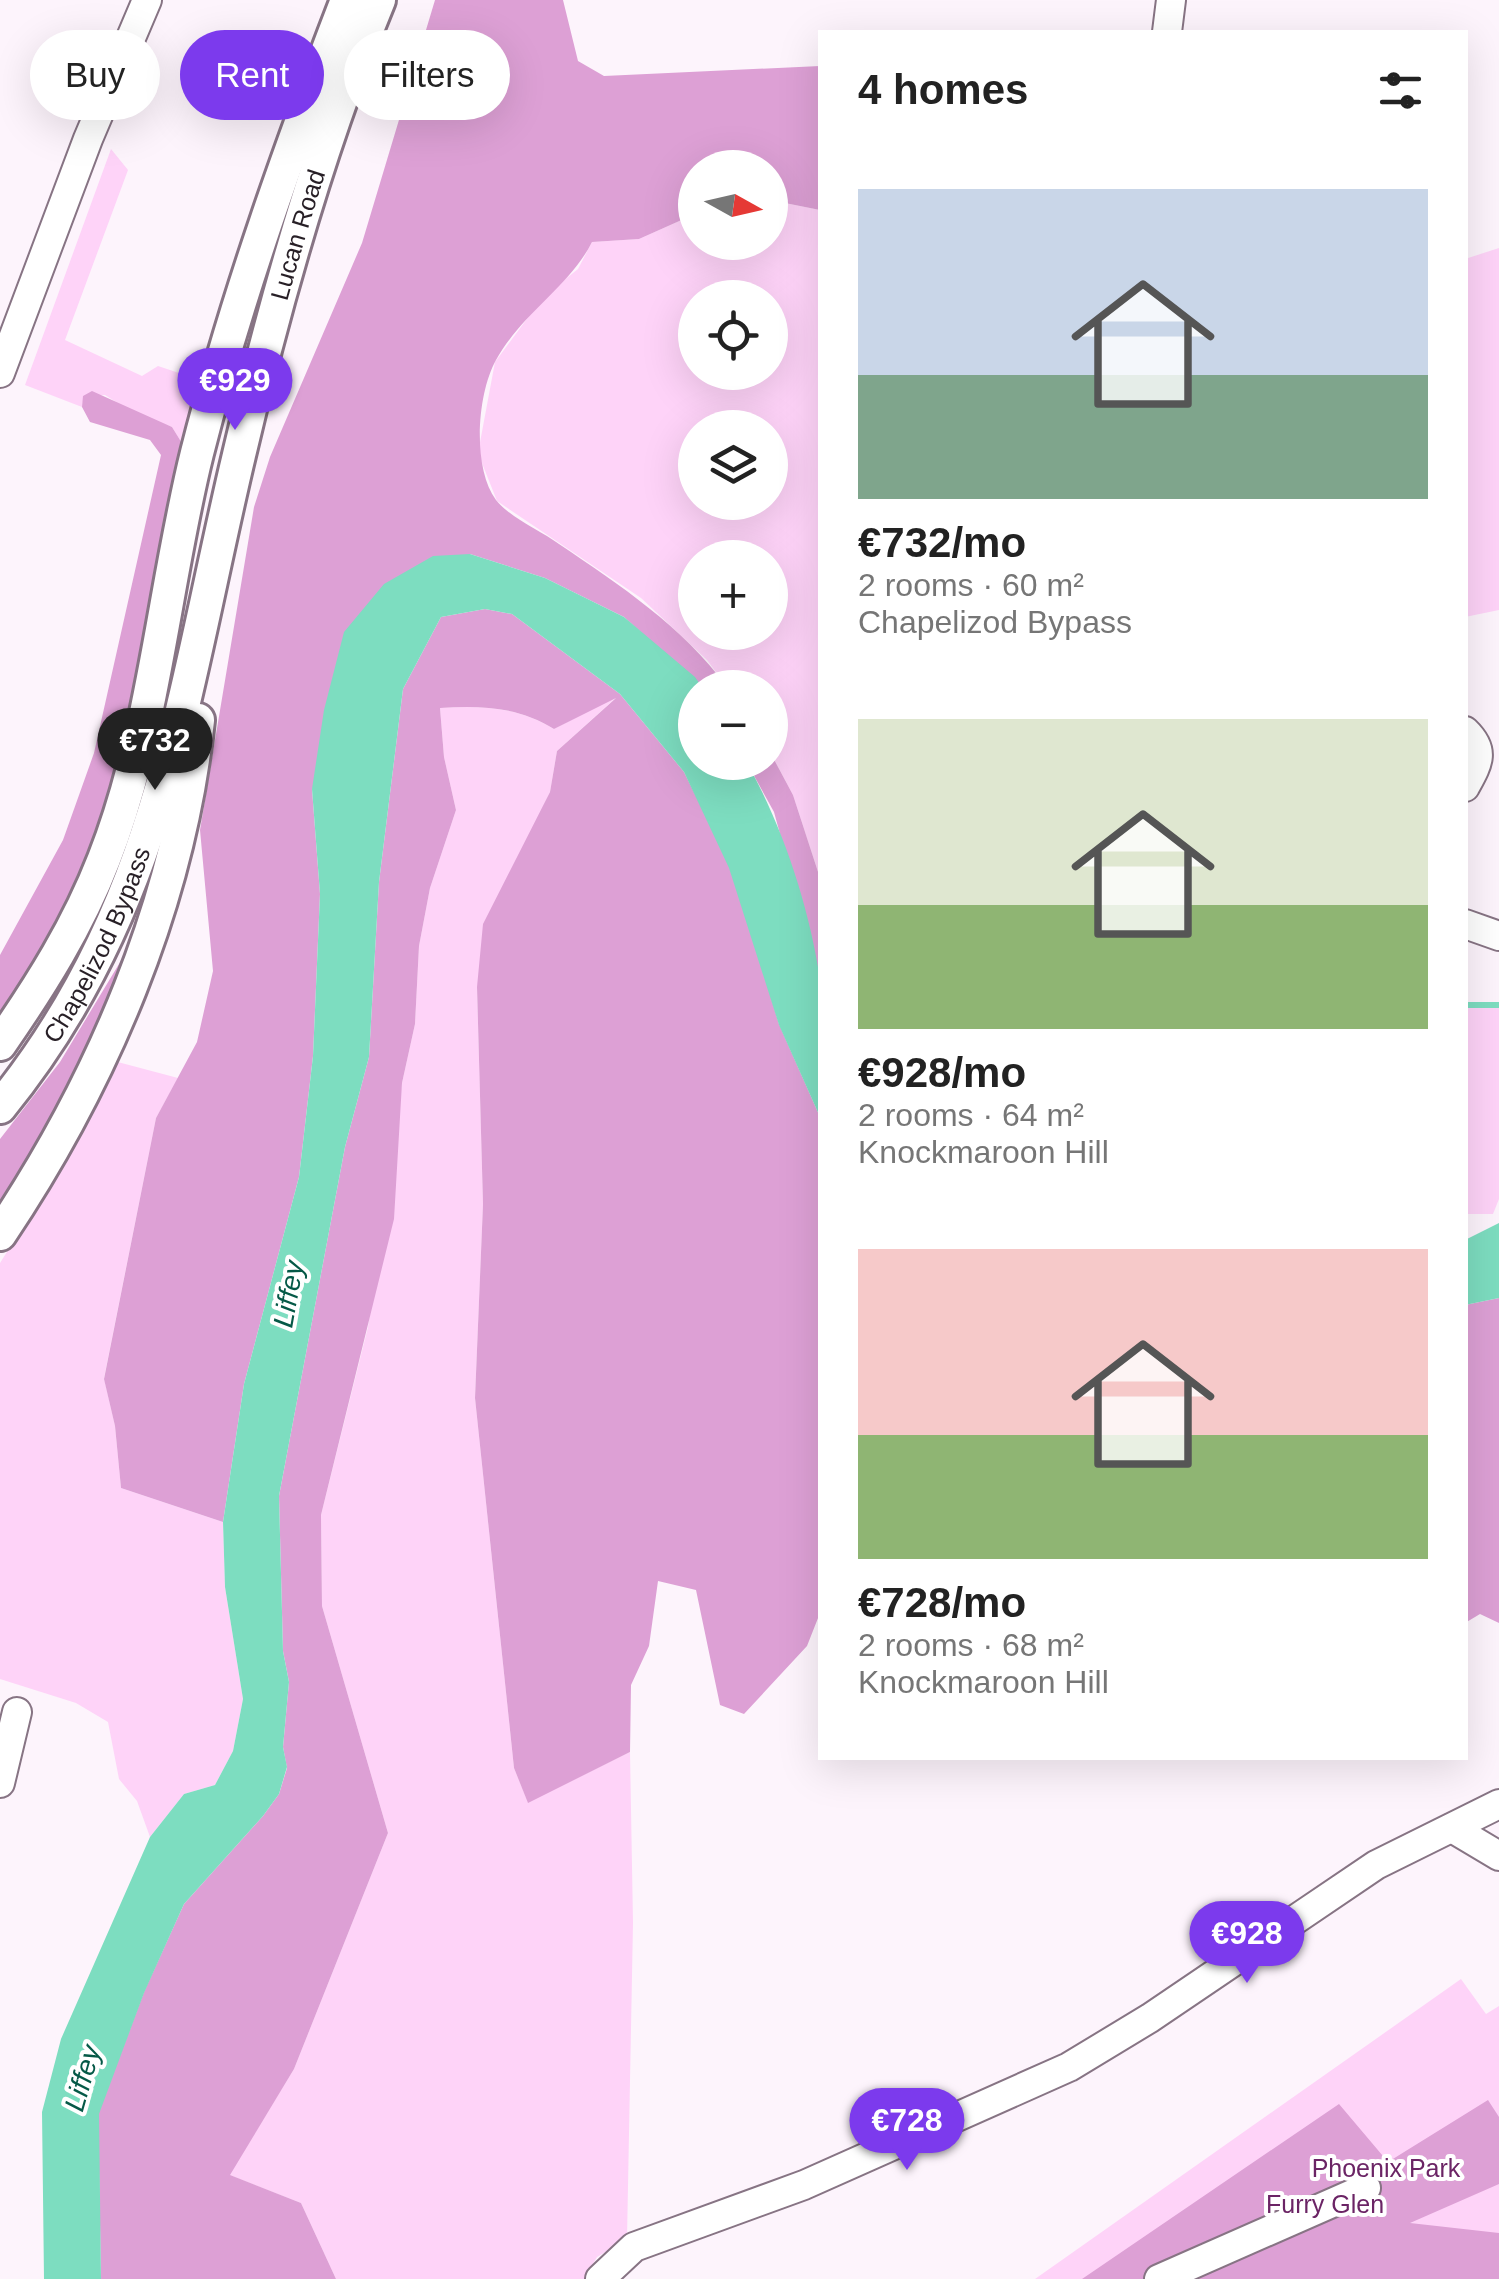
<!DOCTYPE html>
<html lang="en">
<head>
<meta charset="utf-8">
<style>
  body { margin:0; font-family:Helvetica,sans-serif; background:#f6f6f6; color:#222; height:100vh; display:flex; flex-direction:column; font-size:38px; white-space:nowrap }
  * { box-sizing:border-box; margin:0 }
  p { font-size:32px; color:#767676 }
  .icon { flex:none; width:55px; height:55px; fill:none; stroke:currentColor; stroke-width:2; stroke-linecap:round; stroke-linejoin:round }
  .map { position:relative; flex:1; overflow:hidden }
  .drawer { position:absolute; left:818px; top:30px; width:650px; height:1730px; display:flex; flex-direction:column; background:#fff; border-radius:0px; box-shadow:0 10px 40px #0002 }
  .drawer>* { flex:none }
  .banner { position:absolute; left:30px; top:30px; width:638px; height:90px; display:flex; gap:20px }
  .needle { width:65px; rotate:98deg }
  .buttons { position:absolute; left:678px; top:150px; display:grid; gap:20px }
  .buttons a { display:grid; place-items:center; width:110px; height:110px; border-radius:50%; background:#fff; box-shadow:0 10px 40px #0002; font-size:50px }
  .price { position:absolute; translate:-50% -85px; padding:0 22px; border-radius:35px; background:#7c3aed; color:#fff; font-size:32px; line-height:65px; filter:drop-shadow(0 2px 5px #0008) }
  .price::after { content:''; position:absolute; left:50%; top:60px; width:30px; height:22px; margin-left:-15px; background:inherit; clip-path:polygon(0 0,100% 0,50% 100%) }
  .price.active { background:#222; color:#fff }
  ul { padding:0; list-style:none }
  li { display:grid; align-content:center; gap:20px; height:530px; padding:0 40px }
  li span { display:grid; place-items:center; height:310px; border-radius:0px; color:#555 }
  li>.icon { margin-inline-start:auto }
  span .icon { width:180px; height:180px; fill:#fffc; stroke-width:1 }
  li b { font-size:42px }
  h2 { display:flex; justify-content:space-between; align-items:center; height:120px; padding:0 40px; font-size:42px }
  .tag { padding:0 35px; border-radius:45px; background:#fff; box-shadow:0 10px 40px #0002; font-size:35px; line-height:90px }
  .tag.active { background:#7c3aed; color:#fff }
  .map>svg:first-child { display:block }
  .green { fill:#fed3f8; fill-rule:evenodd }
  .forest { fill:#dda0d5 }
  .water { fill:#7dddc0 }
  .lines { fill:none; stroke-linecap:round; stroke-linejoin:round }
  .stream { stroke:#7dddc0; stroke-width:6 }
  .minor-casing { stroke:#877484; stroke-width:32 }
  .major-casing { stroke:#877484; stroke-width:38 }
  .minor { stroke:#fff; stroke-width:28 }
  .major { stroke:#fff; stroke-width:32 }
  .labels { text-anchor:middle; stroke-width:8; stroke-linejoin:round; paint-order:stroke }
  .street-label { font-size:25px; fill:#271f26; stroke:#fff }
  .park-label { font-size:25px; fill:#6b2465; stroke:#fff }
  .water-label { font-size:28px; font-style:italic; fill:#055947; stroke:#fff }
</style>
</head>
<body>
<div class="map">
<svg width="1499" height="2279" viewBox="0 0 1499 2279">
  <rect width="100%" height="100%" fill="#fdf4fc"/>
  <g class="green">
    <path d="M 111,149 L 128,170 L 65,340 L 142,376 L 158,366 L 179,373 L 183,382 L 195,353 L 199,352 L 209,378 L 188,453 L 172,427 L 135,414 L 105,395 L 84,396 L 82,407 L 25,385 Z"/>
    <path d="M 770,200 L 820,210 L 820,878 L 793,795 L 770,752 L 770,688 L 727,687 L 707,660 L 641,598 L 497,501 L 478,453 L 495,362 L 543,297 L 578,269 L 592,242 L 639,239 L 695,214 L 695,242 L 770,242 ZM 695,298 L 770,298 L 770,372 L 695,372 ZM 695,428 L 770,428 L 770,502 L 695,502 ZM 695,558 L 770,558 L 770,632 L 695,632 Z"/>
    <path d="M 1499,248 L 1499,610 L 1465,617 L 1465,259 Z"/>
    <path d="M 620,694 L 557,751 L 550,792 L 519,858 L 477,988 L 483,1204 L 475,1398 L 514,1768 L 528,1802 L 630,1752 L 633,1923 L 627,2239 L 597,2257 L 584,2279 L 336,2279 L 301,2203 L 229,2175 L 294,2069 L 388,1833 L 322,1606 L 321,1515 L 368,1327 L 402,1083 L 415,1024 L 419,946 L 430,888 L 456,810 L 444,757 L 440,708 C 481,705 518,707 554,729 Z"/>
    <path d="M 1465,1008 L 1499,1008 L 1499,1199 L 1493,1214 L 1465,1214 Z"/>
    <path d="M 114,1061 L 178,1078 L 156,1118 L 104,1378 L 115,1426 L 121,1488 L 223,1522 L 225,1587 L 243,1699 L 233,1751 L 215,1785 L 184,1794 L 150,1837 L 137,1801 L 119,1779 L 108,1722 L 76,1703 L 0,1679 L 0,1263 L 74,1146 Z"/>
    <path d="M 1461,1979 L 1486,2014 L 1499,2006 L 1499,2279 L 1035,2279 Z"/>
  </g>
  <g class="forest">
    <path d="M 435,0 L 563,0 L 578,61 L 604,76 L 820,66 L 820,210 L 770,200 L 770,168 L 695,168 L 695,214 L 639,239 L 592,242 C 570,286 522,313 496,360 C 477,394 472,468 496,500 C 509,517 541,531 559,544 C 621,586 682,626 727,687 L 702,687 L 624,617 L 545,578 L 470,554 L 312,789 L 320,894 L 313,1056 L 299,1177 L 244,1384 L 223,1522 L 121,1488 L 115,1426 L 104,1379 L 156,1118 L 197,1042 L 213,971 L 200,830 L 254,507 L 270,457 L 362,243 Z"/>
    <path d="M 92,391 L 172,427 L 188,453 L 155,615 L 96,856 L 0,1029 L 0,955 L 63,840 L 94,753 L 161,455 L 150,440 L 90,422 L 82,407 L 83,396 Z"/>
    <path d="M 485,609 L 512,614 L 620,694 L 684,772 L 733,871 L 779,1024 L 820,1117 L 820,1613 L 807,1646 L 744,1714 L 720,1705 L 696,1590 L 658,1581 L 649,1646 L 631,1685 L 630,1752 L 528,1803 L 514,1768 L 475,1398 L 483,1204 L 477,987 L 483,924 L 550,792 L 557,751 L 616,698 L 554,729 C 519,707 481,705 440,708 L 444,757 L 456,810 L 430,888 L 419,946 L 415,1024 L 402,1083 L 394,1219 L 321,1515 L 322,1606 L 388,1833 L 294,2069 L 230,2175 L 301,2203 L 336,2279 L 101,2279 L 98,2114 L 144,1992 L 184,1904 L 263,1816 L 279,1794 L 287,1768 L 283,1747 L 289,1682 L 283,1651 L 279,1496 L 345,1147 L 369,1057 L 379,882 L 403,689 L 441,617 Z"/>
    <path d="M 770,752 L 793,795 L 820,878 L 820,981 L 774,812 L 747,763 L 770,762 Z"/>
    <path d="M 128,949 L 82,1064 L 0,1217 L 0,1139 L 60,1062 Z"/>
    <path d="M 1499,1298 L 1499,1623 L 1480,1614 L 1465,1623 L 1465,1305 Z"/>
    <path d="M 1488,2100 L 1499,2117 L 1499,2184 L 1410,2223 L 1499,2233 L 1499,2279 L 1082,2279 L 1339,2104 L 1388,2162 Z"/>
  </g>
  <g class="water">
    <path d="M 470,554 L 545,578 L 624,617 L 695,677 L 702,687 L 695,688 L 695,762 L 747,763 C 783,827 809,906 820,979 C 826,1023 820,1073 820,1117 L 779,1025 L 729,868 L 684,772 L 620,694 L 512,614 L 485,609 L 441,617 L 403,689 L 379,882 L 369,1057 L 345,1147 L 279,1496 L 283,1651 L 289,1682 L 283,1747 L 287,1767 L 279,1794 L 263,1816 L 184,1904 L 144,1993 L 99,2114 L 101,2279 L 44,2279 L 42,2112 L 61,2039 L 150,1837 L 184,1794 L 215,1785 L 233,1751 L 243,1699 L 225,1587 L 223,1522 L 244,1384 L 299,1177 L 313,1056 L 320,894 L 312,789 L 324,710 L 344,632 L 384,584 L 433,556 Z"/>
    <path d="M 1499,1223 L 1499,1298 L 1465,1305 L 1465,1240 Z"/>
  </g>
  <g class="lines">
    <path class="stream" d="M 1465,1005 L 1499,1005"/>
    <g class="minor-casing">
      <g id="minor">
        <path d="M 1167,32 L 1171,0"/>
        <path d="M 0,373 L 88,139 L 147,0"/>
        <path d="M 1465,731 C 1486,751 1478,763 1465,787"/>
        <path d="M 1465,924 L 1499,936"/>
        <path d="M 0,1783 L 17,1712"/>
        <path d="M 1452,1828 L 1499,1856"/>
        <path d="M 600,2279 L 634,2247 L 804,2185 L 1069,2067 L 1150,2018 L 1376,1865 L 1499,1804"/>
        <path d="M 1159,2279 L 1366,2188"/>
      </g>
    </g>
    <g class="major-casing">
      <g id="major">
        <path d="M 0,1044 C 41,985 78,926 104,859 C 154,733 164,585 197,453 C 236,299 290,148 347,0"/>
        <path id="s1" d="M 0,1107 C 162,909 182,694 239,455 C 275,301 319,146 379,0"/>
        <path d="M 0,1234 C 102,1082 179,903 198,720"/>
      </g>
    </g>
    <use href="#minor" class="minor"/>
    <use href="#major" class="major"/>
  </g>
  <g class="labels">
    <g class="street-label">
      <text dy="9" stroke="none"><textPath href="#s1" startOffset="930">Lucan Road</textPath></text>
      <text dy="9" stroke="none"><textPath href="#s1" startOffset="190">Chapelizod Bypass</textPath></text>
    </g>
    <g class="park-label">
      <text x="1386" y="2177">Phoenix Park</text>
      <text x="1325" y="2213">Furry Glen</text>
    </g>
    <g class="water-label">
      <text transform="translate(288 1294) rotate(-80)" y="10">Liffey</text>
      <text transform="translate(82 2078) rotate(-74)" y="10">Liffey</text>
    </g>
  </g>
</svg>
<div class="buttons">
<a><svg class="needle" viewBox="-14 -14 28 28"><path d="M0-13l5 13h-10z" fill="#e53935"/><path d="M0 13l5-13h-10z" fill="#767676"/></svg></a>
<a><svg class="icon" aria-label="locate" viewBox="0 0 24 24"><circle cx="12" cy="12" r="6"/><path d="M12 2v4M12 18v4M2 12h4M18 12h4"/></svg></a>
<a><svg class="icon" aria-label="layers" viewBox="0 0 24 24"><path d="M12 4l9 5-9 5-9-5zM3 14l9 5 9-5"/></svg></a>
<a>+</a>
<a>−</a>
</div>
<b class="price" style="left:235px;top:433px">€929</b>
<b class="price active" style="left:155px;top:793px">€732</b>
<b class="price" style="left:1247px;top:1986px">€928</b>
<b class="price" style="left:907px;top:2173px">€728</b>
<div class="banner">
<a class="tag">Buy</a>
<a class="tag active">Rent</a>
<a class="tag">Filters</a>
</div>
<section class="drawer">
<h2>4 homes<svg class="icon" aria-label="filters" viewBox="0 0 24 24"><path d="M4 7h16M4 17h16"/><circle cx="9" cy="7" r="2"/><circle cx="15" cy="17" r="2"/></svg></h2>
<ul>
<li><span style="background:linear-gradient(#c9d6e8 60%,#7fa58c 0)"><svg class="icon" aria-label="home" viewBox="0 0 24 24"><path d="M3 11l9-7 9 7M6 9v11h12V9"/></svg></span><div><b>€732/mo</b><p>2 rooms · 60 m²</p><p>Chapelizod Bypass</p></div></li>
<li><span style="background:linear-gradient(#dfe7d0 60%,#8fb573 0)"><svg class="icon" aria-label="home" viewBox="0 0 24 24"><path d="M3 11l9-7 9 7M6 9v11h12V9"/></svg></span><div><b>€928/mo</b><p>2 rooms · 64 m²</p><p>Knockmaroon Hill</p></div></li>
<li><span style="background:linear-gradient(#f6c9c9 60%,#8fb573 0)"><svg class="icon" aria-label="home" viewBox="0 0 24 24"><path d="M3 11l9-7 9 7M6 9v11h12V9"/></svg></span><div><b>€728/mo</b><p>2 rooms · 68 m²</p><p>Knockmaroon Hill</p></div></li>
</ul>
</section>
</div>
</body>
</html>
